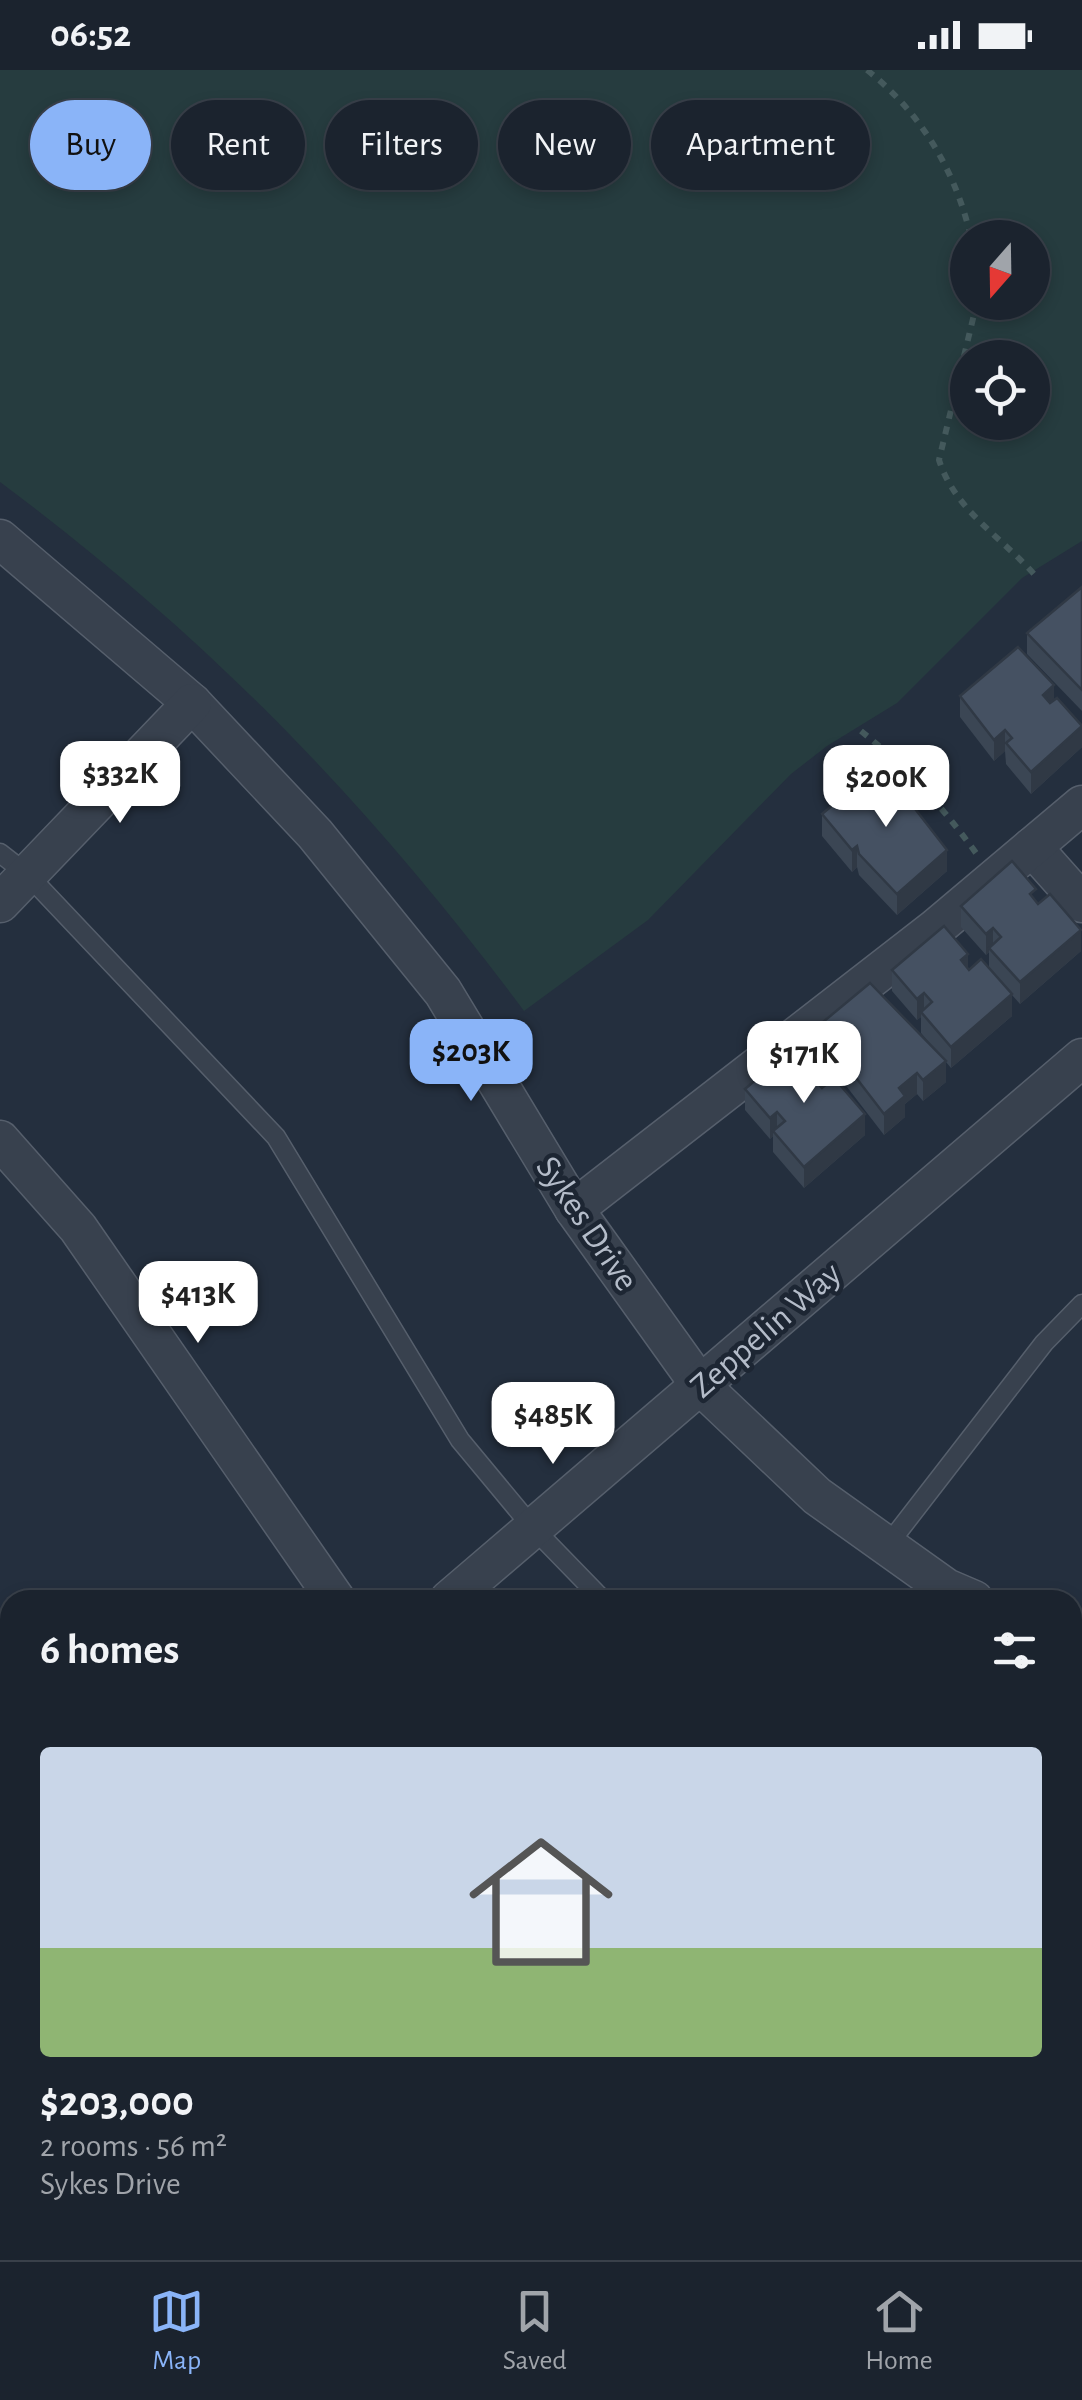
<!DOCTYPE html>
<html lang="en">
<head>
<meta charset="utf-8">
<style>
  body { margin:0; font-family:"Alegreya Sans",sans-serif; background:#242b36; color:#f1f3f6; height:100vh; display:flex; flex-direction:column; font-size:38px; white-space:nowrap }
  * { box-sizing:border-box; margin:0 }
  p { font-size:32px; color:#a0a4aa }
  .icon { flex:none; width:55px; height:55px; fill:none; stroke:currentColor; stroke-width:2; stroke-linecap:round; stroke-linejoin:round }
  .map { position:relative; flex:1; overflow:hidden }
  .side { position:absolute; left:0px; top:1520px; width:1082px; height:670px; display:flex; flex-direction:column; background:#1b232e; border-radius:30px 30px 0 0; box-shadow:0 5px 15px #0003,0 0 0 2px #39404a }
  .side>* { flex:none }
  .hud { position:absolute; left:30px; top:30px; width:1022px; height:90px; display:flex; gap:20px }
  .needle { width:65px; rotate:200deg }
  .controls { position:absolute; left:950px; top:150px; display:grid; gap:20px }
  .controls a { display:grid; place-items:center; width:100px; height:100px; border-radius:50%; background:#1b232e; box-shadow:0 5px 15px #0003,0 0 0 2px #39404a; font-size:50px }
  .price { position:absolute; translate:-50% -85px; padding:0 22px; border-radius:20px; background:#fff; color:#222; font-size:32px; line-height:65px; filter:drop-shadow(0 2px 5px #0008) }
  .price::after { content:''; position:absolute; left:50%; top:60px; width:30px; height:22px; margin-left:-15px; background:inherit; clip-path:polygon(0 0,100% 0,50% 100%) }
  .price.active { background:#8ab4f8; color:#111 }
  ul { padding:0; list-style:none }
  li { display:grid; align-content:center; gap:20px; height:530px; padding:0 40px }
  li+li { border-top:2px solid #39404a }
  li span { display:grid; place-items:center; height:310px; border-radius:10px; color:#555 }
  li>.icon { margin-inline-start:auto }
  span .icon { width:180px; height:180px; fill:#fffc; stroke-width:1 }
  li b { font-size:42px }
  h2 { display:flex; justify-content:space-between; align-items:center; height:120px; padding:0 40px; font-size:42px }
  .chip { padding:0 35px; border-radius:45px; background:#1b232e; box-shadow:0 5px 15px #0003,0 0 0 2px #39404a; font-size:35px; line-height:90px }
  .chip.active { background:#8ab4f8; color:#111 }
  .status { display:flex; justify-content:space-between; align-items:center; height:70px; padding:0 50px; background:#1b232e; direction:ltr }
  .status svg { height:28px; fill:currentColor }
  .tabs { display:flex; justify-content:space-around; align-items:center; height:140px; border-top:2px solid #39404a; background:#1b232e; font-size:28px; color:#a0a4aa }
  .tabs a { display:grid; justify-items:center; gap:5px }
  .tabs .active { color:#8ab4f8 }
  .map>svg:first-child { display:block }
  .green { fill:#263c3f; fill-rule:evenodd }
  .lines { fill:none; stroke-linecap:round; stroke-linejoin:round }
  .lane-casing { stroke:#565f6c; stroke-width:21 }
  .street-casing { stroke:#565f6c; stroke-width:41 }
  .path { stroke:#44595c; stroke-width:6; stroke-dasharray:8 8; stroke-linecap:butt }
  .lane { stroke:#38414e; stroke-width:18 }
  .street { stroke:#38414e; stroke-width:38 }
  .wall { fill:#3b4654 }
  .shaded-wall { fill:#303945 }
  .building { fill:#455162; stroke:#303945; stroke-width:2.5 }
  .labels { text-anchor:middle; stroke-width:9; stroke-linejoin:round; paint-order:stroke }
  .street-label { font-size:35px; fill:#b4bcc9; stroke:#1d2633 }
</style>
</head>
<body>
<div class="status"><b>06:52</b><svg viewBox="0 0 49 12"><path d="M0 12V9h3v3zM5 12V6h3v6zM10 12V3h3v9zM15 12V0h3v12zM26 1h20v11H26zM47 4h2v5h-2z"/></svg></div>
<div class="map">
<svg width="1082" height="2190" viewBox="0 0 1082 2190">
  <rect width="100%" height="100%" fill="#242f3e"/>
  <path class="green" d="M 0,0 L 1082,0 L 1082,471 L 1022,508 L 897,633 L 827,676 L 791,704 L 648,850 L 524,941 C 369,733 208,567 0,412 ZM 968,168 L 1032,168 L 1032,232 L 968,232 ZM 968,288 L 1032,288 L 1032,352 L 968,352 Z"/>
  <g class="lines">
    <g class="lane-casing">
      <g id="lane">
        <path d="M 0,783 L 27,804 L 276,1067 L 460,1370 L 533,1458 L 603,1530"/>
        <path d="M 887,1476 L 1044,1273 L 1082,1234"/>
        <path d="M 1072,1812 L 1082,1814"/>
      </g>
    </g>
    <g class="street-casing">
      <g id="street">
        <path d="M 0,469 L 192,633 L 315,764 L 443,922 L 574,1139 L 700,1315 L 817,1426 L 946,1518 L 974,1530"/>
        <path d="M 1032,777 L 1082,833"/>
        <path d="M 0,833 L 192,633"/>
        <path d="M 0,1070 L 78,1158 L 336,1530"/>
        <path d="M 574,1139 L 936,858 L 1082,735"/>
        <path d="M 449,1530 L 1082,988"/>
        <path d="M 1072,1572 L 1082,1577"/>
        <path d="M 0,1652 L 10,1656"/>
        <path d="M 1072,1758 L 1082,1730"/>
        <path d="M 1072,2022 L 1082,2024"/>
        <path d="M 0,2075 L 10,2079"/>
        <path d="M 923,2181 L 946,2190"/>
        <path d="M 73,2190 L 77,2180"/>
        <path d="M 492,2190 L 496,2180"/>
      </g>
    </g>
    <g class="path">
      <path d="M 867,0 C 921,43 956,101 971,168"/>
      <path d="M 977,232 L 939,390 C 955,440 1000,466 1034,504"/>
      <path d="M 861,661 C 907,698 942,736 976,783"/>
    </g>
    <use href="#lane" class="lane"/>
    <use href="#street" class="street"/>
  </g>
  <g class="wall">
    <path d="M 1082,517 L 1082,641 L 1027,584 L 1027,563 Z"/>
    <path d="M 960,626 L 1054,630 L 1082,677 L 1031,724 L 1006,694 L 1005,681 L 994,691 L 960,647 Z"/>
    <path d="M 822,744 L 947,801 L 897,845 L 859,805 L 857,797 L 852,802 L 822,766 Z"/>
    <path d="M 1036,832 L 1081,881 L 1020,934 L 1012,925 L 1012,946 L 951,998 L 946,992 L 946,1012 L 923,1031 L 917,1024 L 905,1034 L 905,1047 L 884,1065 L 817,978 L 817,957 L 937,982 L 921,963 L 921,947 L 917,950 L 892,921 L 892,900 L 989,898 L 989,882 L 986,885 L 961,857 L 961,836 Z"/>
    <path d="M 821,1017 L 865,1065 L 804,1118 L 773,1082 L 773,1066 L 770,1069 L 745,1040 L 745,1019 Z"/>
  </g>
  <g class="shaded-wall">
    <path d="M 1054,615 L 1054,636 L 1043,625 Z"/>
    <path d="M 1082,656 L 1082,677 L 1031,724 L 1031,702 Z"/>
    <path d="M 1005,660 L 1005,681 L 994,691 L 994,670 Z"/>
    <path d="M 857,776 L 857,797 L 852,802 L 852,780 Z"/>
    <path d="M 947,780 L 947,801 L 897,845 L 897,824 Z"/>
    <path d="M 993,858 L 993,879 L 989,878 L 989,882 L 986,885 L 986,864 Z"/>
    <path d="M 1081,860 L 1081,881 L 1020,934 L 1020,912 Z"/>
    <path d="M 968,884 L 968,905 L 961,890 Z"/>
    <path d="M 924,923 L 924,944 L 921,942 L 921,947 L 917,950 L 917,929 Z"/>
    <path d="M 1012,924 L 1012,946 L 951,998 L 951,977 Z"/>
    <path d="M 946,991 L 946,1012 L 923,1031 L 923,1010 Z"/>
    <path d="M 821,1003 L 821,1024 L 814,1009 Z"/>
    <path d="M 917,1003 L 917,1024 L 905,1034 L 905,1047 L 884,1065 L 884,1044 L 899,1018 Z"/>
    <path d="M 777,1042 L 777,1063 L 773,1061 L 773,1066 L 770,1069 L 770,1048 Z"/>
    <path d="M 865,1044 L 865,1065 L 804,1118 L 804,1097 Z"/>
  </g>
  <g class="building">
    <path d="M 1082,517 L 1082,620 L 1027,563 Z"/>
    <path d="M 1018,577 L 1054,615 L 1043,625 L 1050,633 L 1057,628 L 1082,656 L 1031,702 L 1006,673 L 1012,668 L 1005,660 L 994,670 L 960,626 Z"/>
    <path d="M 881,695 L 947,780 L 897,824 L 859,784 L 857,776 L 852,780 L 822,744 Z"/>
    <path d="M 1012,791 L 1036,819 L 1030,824 L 1038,834 L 1050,824 L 1081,860 L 1020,912 L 989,878 L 1001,867 L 993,858 L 986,864 L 961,836 Z"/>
    <path d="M 944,856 L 968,884 L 961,890 L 969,900 L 981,889 L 1012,924 L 951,977 L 921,942 L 932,932 L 924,923 L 917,929 L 892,900 Z"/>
    <path d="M 870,913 L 946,991 L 923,1010 L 917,1003 L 899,1018 L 905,1026 L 884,1044 L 817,957 Z"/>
    <path d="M 797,975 L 821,1003 L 814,1009 L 822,1018 L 834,1008 L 865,1044 L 804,1097 L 773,1061 L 785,1051 L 777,1042 L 770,1048 L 745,1019 Z"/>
  </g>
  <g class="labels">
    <g class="street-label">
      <text transform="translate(588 1153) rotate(56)" y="12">Sykes Drive</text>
      <text transform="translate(765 1259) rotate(-41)" y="12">Zeppelin Way</text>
    </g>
  </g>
</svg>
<div class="controls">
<a><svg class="needle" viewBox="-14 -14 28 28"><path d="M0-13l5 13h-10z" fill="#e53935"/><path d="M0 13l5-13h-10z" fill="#a0a4aa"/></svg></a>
<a><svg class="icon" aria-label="locate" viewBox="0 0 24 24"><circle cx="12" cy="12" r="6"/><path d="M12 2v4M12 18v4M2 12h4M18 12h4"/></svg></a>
</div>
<b class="price" style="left:120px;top:756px">$332K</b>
<b class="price" style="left:886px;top:760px">$200K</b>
<b class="price active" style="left:471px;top:1034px">$203K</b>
<b class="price" style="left:804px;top:1036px">$171K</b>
<b class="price" style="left:198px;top:1276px">$413K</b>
<b class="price" style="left:553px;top:1397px">$485K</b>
<div class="hud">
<a class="chip active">Buy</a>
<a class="chip">Rent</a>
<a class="chip">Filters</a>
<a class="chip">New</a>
<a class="chip">Apartment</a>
</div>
<section class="side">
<h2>6 homes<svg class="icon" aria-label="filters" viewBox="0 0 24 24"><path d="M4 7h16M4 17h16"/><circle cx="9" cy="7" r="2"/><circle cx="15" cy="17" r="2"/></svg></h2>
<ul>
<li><span style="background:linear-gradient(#c9d6e8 65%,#8fb573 0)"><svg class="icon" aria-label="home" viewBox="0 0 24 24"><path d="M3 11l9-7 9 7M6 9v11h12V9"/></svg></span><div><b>$203,000</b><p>2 rooms · 56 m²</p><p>Sykes Drive</p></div></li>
</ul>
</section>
</div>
<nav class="tabs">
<a class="active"><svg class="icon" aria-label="map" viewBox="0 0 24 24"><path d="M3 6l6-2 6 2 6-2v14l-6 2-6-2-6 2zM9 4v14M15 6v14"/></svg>Map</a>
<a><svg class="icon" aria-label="saved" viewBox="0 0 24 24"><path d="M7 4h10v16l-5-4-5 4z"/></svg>Saved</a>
<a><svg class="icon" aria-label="home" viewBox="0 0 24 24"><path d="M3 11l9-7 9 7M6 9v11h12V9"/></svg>Home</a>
</nav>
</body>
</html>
